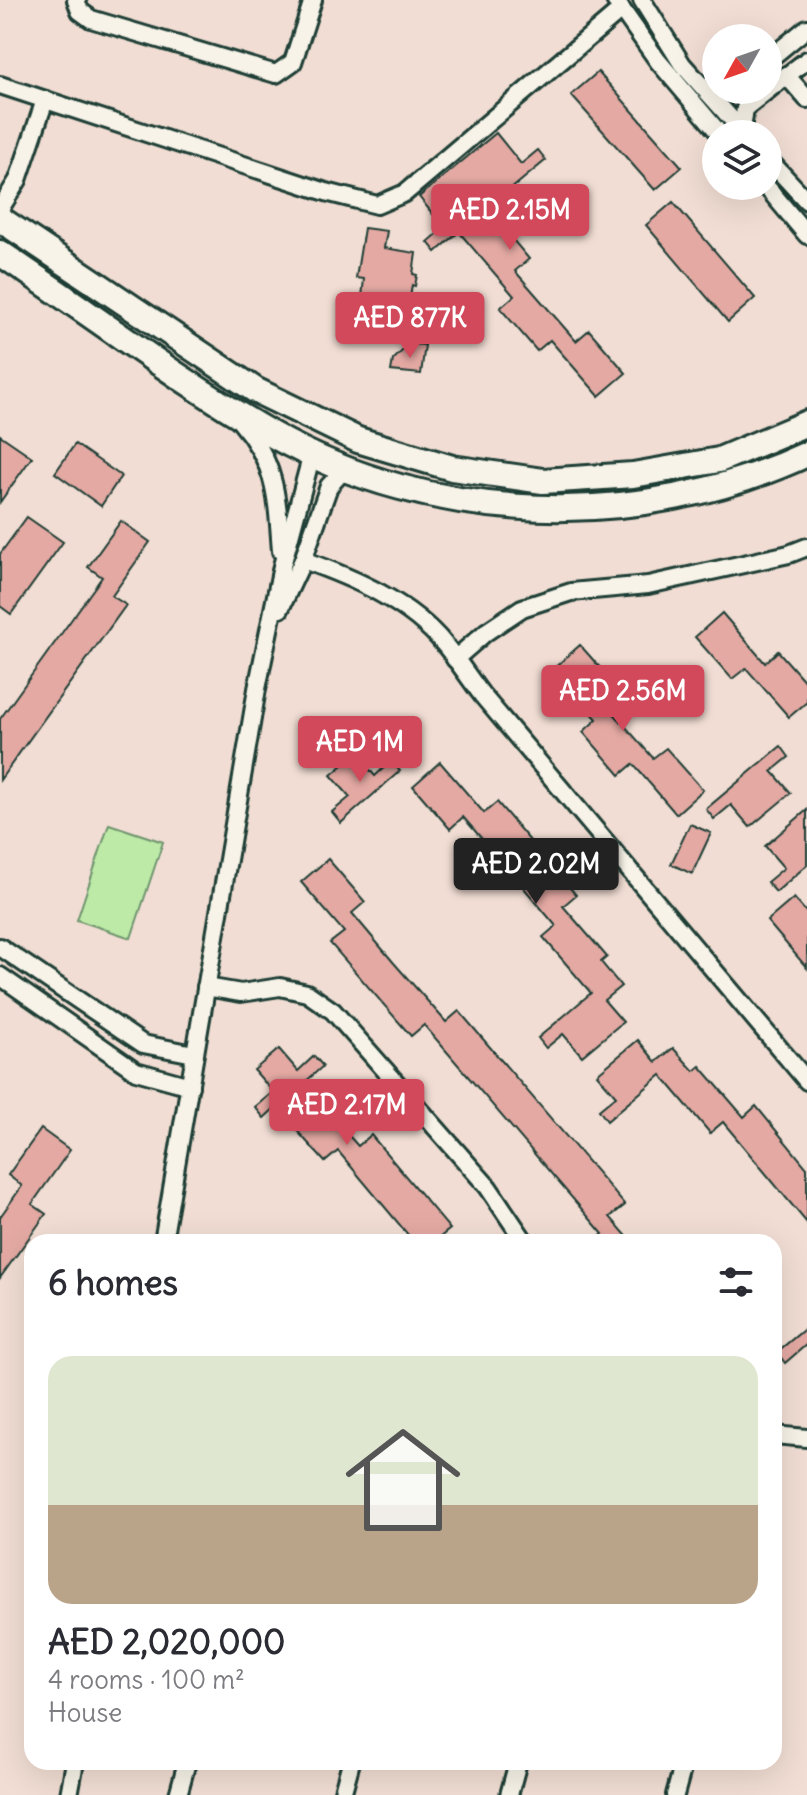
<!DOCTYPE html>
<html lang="en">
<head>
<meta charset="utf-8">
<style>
  body { margin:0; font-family:Delius,sans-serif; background:#f7f7f7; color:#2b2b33; height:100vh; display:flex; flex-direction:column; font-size:30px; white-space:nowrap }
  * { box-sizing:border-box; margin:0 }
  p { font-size:26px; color:#7c7c81 }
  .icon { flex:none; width:44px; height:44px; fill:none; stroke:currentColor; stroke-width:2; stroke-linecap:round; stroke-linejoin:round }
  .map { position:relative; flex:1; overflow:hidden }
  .sheet { position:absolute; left:24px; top:1234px; width:758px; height:536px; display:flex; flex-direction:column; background:#fff; border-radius:24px; box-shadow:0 8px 32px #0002 }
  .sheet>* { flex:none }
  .needle { width:52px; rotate:230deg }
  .controls { position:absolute; left:702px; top:24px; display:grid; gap:16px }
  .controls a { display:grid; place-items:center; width:80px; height:80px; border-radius:50%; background:#fff; box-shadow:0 8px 32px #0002; font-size:40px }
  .price { position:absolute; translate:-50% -68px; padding:0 18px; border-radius:8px; background:#d1495b; color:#fff; font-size:26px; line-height:52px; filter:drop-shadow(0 2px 4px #0008) }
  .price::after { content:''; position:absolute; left:50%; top:48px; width:24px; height:18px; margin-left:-12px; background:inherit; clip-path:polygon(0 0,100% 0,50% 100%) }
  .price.current { background:#222; color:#fff }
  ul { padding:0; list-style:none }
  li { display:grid; align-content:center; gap:16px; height:424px; padding:0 24px }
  li span { display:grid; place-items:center; height:248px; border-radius:24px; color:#555 }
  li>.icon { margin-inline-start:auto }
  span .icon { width:144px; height:144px; fill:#fffc; stroke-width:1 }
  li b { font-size:34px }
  h2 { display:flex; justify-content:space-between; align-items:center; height:96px; padding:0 24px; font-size:34px }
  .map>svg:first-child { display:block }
  .green { fill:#beeaa7; stroke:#6e946e; stroke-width:2 }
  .building { fill:#e4a9a3; stroke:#1f3d34; stroke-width:2 }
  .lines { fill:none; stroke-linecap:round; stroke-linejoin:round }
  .street-casing { stroke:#1f3d34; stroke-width:22 }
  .primary-casing { stroke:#1f3d34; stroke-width:30 }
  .street { stroke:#f7f3e8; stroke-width:16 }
  .primary { stroke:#f7f3e8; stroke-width:24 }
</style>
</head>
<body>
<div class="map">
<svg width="807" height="1795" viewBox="0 0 807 1795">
  <rect width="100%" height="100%" fill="#f1ddd3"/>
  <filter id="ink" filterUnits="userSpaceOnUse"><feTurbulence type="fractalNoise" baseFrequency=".0125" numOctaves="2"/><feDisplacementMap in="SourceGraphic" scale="16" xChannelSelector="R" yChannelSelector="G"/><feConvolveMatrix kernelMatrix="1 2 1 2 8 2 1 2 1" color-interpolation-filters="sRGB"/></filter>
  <g filter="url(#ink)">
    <path class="green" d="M 109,824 L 163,842 L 131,938 L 77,920 Z"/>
    <g class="building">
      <path d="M 598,72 L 682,167 L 655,190 L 571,95 Z"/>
      <path d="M 496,133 L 521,164 L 538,150 L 546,160 L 487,209 L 529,259 L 515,271 L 576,341 L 589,330 L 626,373 L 599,396 L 550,340 L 537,351 L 500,308 L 514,296 L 459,232 L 436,252 L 428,242 L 444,228 L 419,197 Z"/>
      <path d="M 673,202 L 755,298 L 728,322 L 646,225 Z"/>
      <path d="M 364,228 L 387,231 L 384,248 L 416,253 L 413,274 L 417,275 L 415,286 L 412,285 L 409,304 L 362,297 L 364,279 L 356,278 Z"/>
      <path d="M 413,344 L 425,345 L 421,374 L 391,371 L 393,360 L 405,348 L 412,349 Z"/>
      <path d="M 0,435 L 32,457 L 0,502 Z"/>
      <path d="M 75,444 L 121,476 L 101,506 L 55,473 Z"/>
      <path d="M 27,517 L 63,542 L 11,614 L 0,606 L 0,554 Z"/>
      <path d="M 121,521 L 150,542 L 112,596 L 126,605 L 0,780 L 0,719 L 102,577 L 88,567 Z"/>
      <path d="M 722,613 L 765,663 L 778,651 L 807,684 L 807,702 L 789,717 L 746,668 L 732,679 L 695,637 Z"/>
      <path d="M 580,645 L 618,688 L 603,701 L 653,758 L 666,748 L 703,790 L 676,814 L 633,764 L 620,775 L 583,732 L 597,719 L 553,669 Z"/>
      <path d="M 781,746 L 789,757 L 772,771 L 791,793 L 750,827 L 731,805 L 714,819 L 706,809 Z"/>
      <path d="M 356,754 L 375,776 L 391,761 L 400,771 L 341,823 L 332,812 L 350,797 L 331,775 Z"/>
      <path d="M 440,762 L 484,813 L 497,802 L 576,895 L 563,906 L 607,957 L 601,962 L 621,986 L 604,1000 L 623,1022 L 582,1056 L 563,1034 L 546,1048 L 538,1038 L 591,993 L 543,937 L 556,926 L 513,875 L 463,817 L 450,829 L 413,786 Z"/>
      <path d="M 807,810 L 807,865 L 776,892 L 767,882 L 784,868 L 765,846 Z"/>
      <path d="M 690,824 L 711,833 L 692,874 L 671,864 Z"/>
      <path d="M 328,859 L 365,902 L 352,913 L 394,963 L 446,1022 L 459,1011 L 625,1205 L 610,1217 L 632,1242 L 594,1242 L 603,1234 L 424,1025 L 411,1036 L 330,943 L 344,932 L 301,882 Z"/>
      <path d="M 794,898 L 807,913 L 807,968 L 767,921 Z"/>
      <path d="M 638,1040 L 656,1062 L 673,1048 L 694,1071 L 700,1066 L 744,1117 L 756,1106 L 807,1168 L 807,1223 L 723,1122 L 710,1133 L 661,1075 L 607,1121 L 599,1110 L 616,1096 L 597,1074 Z"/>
      <path d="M 279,1049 L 298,1071 L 314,1056 L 323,1066 L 303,1084 L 358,1146 L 371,1135 L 450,1229 L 434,1242 L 414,1242 L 338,1151 L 325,1162 L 276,1107 L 264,1118 L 255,1107 L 273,1092 L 254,1070 Z"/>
      <path d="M 41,1129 L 70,1150 L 32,1204 L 46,1214 L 0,1278 L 0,1217 L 22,1186 L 8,1175 Z"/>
      <path d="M 807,1327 L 807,1344 L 785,1363 L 777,1352 Z"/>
    </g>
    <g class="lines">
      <g class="street-casing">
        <g id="street">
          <path d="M 76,0 L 80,11 L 91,19 L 276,74 L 293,62 L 313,0"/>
          <path d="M 615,0 L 658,61 L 720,134"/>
          <path d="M 642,0 L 682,64 L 745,134"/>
          <path d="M 768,60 L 807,28"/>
          <path d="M 786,75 L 807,99"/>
          <path d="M 0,85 L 326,192 L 377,205 L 405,193 L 621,10"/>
          <path d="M 768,90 L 807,60"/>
          <path d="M 742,130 L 745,108 L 768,90"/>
          <path d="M 768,159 L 807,201"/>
          <path d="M 766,186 L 807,235"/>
          <path d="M 0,209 L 18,180 L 45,100"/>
          <path d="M 240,421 C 277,464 277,498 281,551"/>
          <path d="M 303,560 C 354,578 410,602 445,645 C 458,661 470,679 482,695 L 807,1081"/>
          <path d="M 280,609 L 303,560 L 329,486 L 340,474 L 352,472"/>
          <path d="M 455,659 L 486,632 L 522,608 L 571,592 L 648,585 L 789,554 L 807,547"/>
          <path d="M 0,947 L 143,1044 L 194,1054"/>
          <path d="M 0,976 L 136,1071 L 190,1086"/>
          <path d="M 206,987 L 241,993 L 280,987 L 307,993 L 333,1011 L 488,1187 L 525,1242"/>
          <path d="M 163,1242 L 257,689 L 282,566 L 312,454"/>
          <path d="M 774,1435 L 807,1438"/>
          <path d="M 69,1795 L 75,1762"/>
          <path d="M 178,1795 L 187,1762"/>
          <path d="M 342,1795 L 351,1762"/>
          <path d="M 509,1795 L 518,1762"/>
          <path d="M 675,1795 L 684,1762"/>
        </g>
      </g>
      <g class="primary-casing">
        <g id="primary">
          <path d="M 0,219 L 255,390 L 358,440 L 452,468 L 543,481 L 633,475 L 719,460 L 807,423"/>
          <path d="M 0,253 C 90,313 177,380 271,434 C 433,526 640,532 807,454"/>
        </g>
      </g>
      <use href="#street" class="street"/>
      <use href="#primary" class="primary"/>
    </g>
  </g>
</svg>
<div class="controls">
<a><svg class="needle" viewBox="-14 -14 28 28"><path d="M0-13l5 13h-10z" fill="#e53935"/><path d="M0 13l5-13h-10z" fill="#7c7c81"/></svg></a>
<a><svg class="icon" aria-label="layers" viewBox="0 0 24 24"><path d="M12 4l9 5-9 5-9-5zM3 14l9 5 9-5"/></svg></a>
</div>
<b class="price" style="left:510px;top:252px">AED 2.15M</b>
<b class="price" style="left:410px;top:360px">AED 877K</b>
<b class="price" style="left:623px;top:733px">AED 2.56M</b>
<b class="price" style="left:360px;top:784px">AED 1M</b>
<b class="price current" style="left:536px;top:906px">AED 2.02M</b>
<b class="price" style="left:347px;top:1147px">AED 2.17M</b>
<section class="sheet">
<h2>6 homes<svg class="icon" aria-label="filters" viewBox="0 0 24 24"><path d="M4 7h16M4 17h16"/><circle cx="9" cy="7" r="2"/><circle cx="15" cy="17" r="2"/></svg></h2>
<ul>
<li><span style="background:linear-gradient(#dfe7d0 60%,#b9a48a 0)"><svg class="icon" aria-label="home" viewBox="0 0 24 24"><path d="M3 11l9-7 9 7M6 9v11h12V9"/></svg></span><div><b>AED 2,020,000</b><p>4 rooms · 100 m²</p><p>House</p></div></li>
</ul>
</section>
</div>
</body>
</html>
